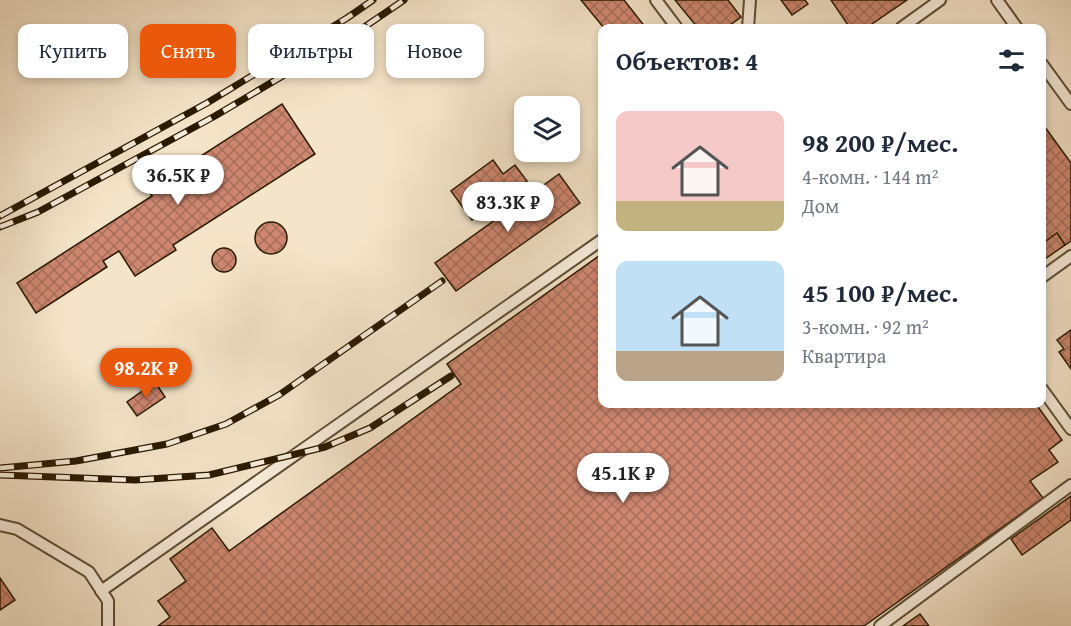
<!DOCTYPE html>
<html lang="ru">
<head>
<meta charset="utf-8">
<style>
  body { margin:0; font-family:"Gentium Book Plus",serif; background:#f6f6f7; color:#1f2937; height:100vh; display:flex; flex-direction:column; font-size:22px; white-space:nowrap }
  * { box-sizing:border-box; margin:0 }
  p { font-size:20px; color:#747a83 }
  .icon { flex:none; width:33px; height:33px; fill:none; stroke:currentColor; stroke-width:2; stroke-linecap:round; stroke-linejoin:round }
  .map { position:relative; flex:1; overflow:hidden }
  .drawer { position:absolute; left:598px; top:24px; width:448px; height:384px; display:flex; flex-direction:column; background:#fff; border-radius:12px; box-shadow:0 3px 9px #0003 }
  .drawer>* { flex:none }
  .hud { position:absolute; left:18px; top:24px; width:490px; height:54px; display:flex; gap:12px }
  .buttons { position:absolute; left:514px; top:96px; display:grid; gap:12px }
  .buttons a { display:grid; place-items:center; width:66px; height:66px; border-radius:12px; background:#fff; box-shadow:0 3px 9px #0003; font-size:30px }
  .price { position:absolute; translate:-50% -51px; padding:0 14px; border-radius:21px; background:#fff; color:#222; font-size:20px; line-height:39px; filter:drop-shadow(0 2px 3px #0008) }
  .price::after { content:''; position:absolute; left:50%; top:36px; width:18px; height:14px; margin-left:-9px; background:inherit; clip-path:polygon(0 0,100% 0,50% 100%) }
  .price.selected { background:#ea580c; color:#fff }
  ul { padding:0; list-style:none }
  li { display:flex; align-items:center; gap:18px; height:150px; padding:0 18px }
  li span { display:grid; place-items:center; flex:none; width:168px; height:120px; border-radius:12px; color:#555 }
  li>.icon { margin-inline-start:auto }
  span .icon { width:72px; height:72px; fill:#fffc; stroke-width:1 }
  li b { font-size:26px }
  h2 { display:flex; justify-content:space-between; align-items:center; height:72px; padding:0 18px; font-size:26px }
  .chip { padding:0 21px; border-radius:12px; background:#fff; box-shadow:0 3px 9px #0003; font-size:21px; line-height:54px }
  .chip.selected { background:#ea580c; color:#fff }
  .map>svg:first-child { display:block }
  .building { fill:url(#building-cross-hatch); stroke:#2a1901; stroke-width:1.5 }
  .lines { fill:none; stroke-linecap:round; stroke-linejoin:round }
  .lane-casing { stroke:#5c4c33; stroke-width:14 }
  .lane { stroke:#f8eddc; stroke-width:10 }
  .rail-casing { stroke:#2a1901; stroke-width:7 }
  .rail { stroke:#f8eddc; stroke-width:4.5; stroke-dasharray:14; stroke-linecap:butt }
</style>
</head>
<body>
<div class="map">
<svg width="1071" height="626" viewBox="0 0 1071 626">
  <defs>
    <pattern id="building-cross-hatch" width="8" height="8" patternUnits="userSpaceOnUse" patternTransform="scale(1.5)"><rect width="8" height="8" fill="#ce8770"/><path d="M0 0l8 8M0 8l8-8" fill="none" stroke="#a76e5a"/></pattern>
  </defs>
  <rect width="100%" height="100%" fill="#f4e4c9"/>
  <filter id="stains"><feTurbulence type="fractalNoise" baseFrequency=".00333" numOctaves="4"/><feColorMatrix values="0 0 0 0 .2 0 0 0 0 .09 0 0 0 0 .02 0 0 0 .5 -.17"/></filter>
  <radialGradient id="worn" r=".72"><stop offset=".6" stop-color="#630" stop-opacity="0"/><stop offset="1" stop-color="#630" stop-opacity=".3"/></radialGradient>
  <g class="building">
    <path d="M 581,0 L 624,0 L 646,28 L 604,28 Z"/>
    <path d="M 675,0 L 728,0 L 741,17 L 726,28 L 698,28 Z"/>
    <path d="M 781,0 L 805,0 L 808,4 L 792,15 Z"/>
    <path d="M 831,0 L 907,0 L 866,28 L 850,28 Z"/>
    <path d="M 282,104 L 315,154 L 173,245 L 176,250 L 135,276 L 119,251 L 103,261 L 107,267 L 36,313 L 17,283 L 152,196 L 148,190 Z"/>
    <path d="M 1042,123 L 1071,163 L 1071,241 L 1065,245 L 1057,233 L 1046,241 L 1042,237 L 1042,220 L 1046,218 L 1042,212 Z"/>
    <path d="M 493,160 L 503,174 L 515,165 L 527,181 L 472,220 L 451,191 Z"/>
    <path d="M 559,174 L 580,203 L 456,291 L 435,263 Z"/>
    <circle cx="271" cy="238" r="16"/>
    <path d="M 1057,233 L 1065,245 L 1042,261 L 1042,237 L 1046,241 Z"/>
    <circle cx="224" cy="260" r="12"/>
    <path d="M 603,253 L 603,404 L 1036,404 L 1062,440 L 1049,450 L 1058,462 L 1030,481 L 1043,498 L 864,626 L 158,626 L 170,617 L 158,601 L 186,581 L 170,559 L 212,528 L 229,551 L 461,384 L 447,364 Z"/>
    <path d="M 1071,330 L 1071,369 L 1059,352 L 1064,349 L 1057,340 Z"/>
    <path d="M 155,382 L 165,397 L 137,416 L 127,402 Z"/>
    <path d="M 1071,496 L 1071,520 L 1022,555 L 1011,539 Z"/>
    <path d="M 0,578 L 15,600 L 0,610 Z"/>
    <path d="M 920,614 L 929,626 L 903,626 Z"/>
  </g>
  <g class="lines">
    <g class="lane-casing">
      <g id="lane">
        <path d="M 656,0 L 677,28"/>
        <path d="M 997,0 L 1017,28"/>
        <path d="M 748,28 L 750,0"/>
        <path d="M 901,28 L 940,0"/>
        <path d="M 1042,64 L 1071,104"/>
        <path d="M 1042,277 L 1071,256"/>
        <path d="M 1042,389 L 1071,429"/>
        <path d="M 0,525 L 17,529 L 89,572 L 108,601 L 108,626"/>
        <path d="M 101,591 L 603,239"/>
        <path d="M 880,626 L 1071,485"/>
      </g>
    </g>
    <use href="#lane" class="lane"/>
    <g class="rail-casing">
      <g id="rail">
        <path d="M 0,216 L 207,103 L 347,18 L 373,0"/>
        <path d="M 0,227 L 38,212 L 215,116 L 357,32 L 404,0"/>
        <path d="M 0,468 L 76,461 L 167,444 L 226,424 L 279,395 L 442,281"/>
        <path d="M 0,475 L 135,480 L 209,475 L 325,447 L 370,428 L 451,376"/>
      </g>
    </g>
    <use href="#rail" class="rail"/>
  </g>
  <rect width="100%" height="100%" filter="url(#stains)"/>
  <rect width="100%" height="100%" fill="url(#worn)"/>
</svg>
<div class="buttons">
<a><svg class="icon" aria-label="layers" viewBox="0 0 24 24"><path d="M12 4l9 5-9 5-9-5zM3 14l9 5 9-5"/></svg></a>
</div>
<b class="price" style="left:178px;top:206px">36.5K ₽</b>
<b class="price" style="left:508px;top:233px">83.3K ₽</b>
<b class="price selected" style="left:146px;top:399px">98.2K ₽</b>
<b class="price" style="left:623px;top:504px">45.1K ₽</b>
<div class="hud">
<a class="chip">Купить</a>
<a class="chip selected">Снять</a>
<a class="chip">Фильтры</a>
<a class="chip">Новое</a>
</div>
<section class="drawer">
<h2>Объектов: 4<svg class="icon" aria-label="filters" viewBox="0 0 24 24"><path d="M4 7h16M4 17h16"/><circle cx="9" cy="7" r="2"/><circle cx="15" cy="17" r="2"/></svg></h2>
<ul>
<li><span style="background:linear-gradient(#f6c9c9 75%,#c2b280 0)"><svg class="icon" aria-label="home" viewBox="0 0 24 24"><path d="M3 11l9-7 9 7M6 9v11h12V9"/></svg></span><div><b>98 200 ₽/мес.</b><p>4-комн. · 144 m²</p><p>Дом</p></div></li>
<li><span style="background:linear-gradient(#bfe0f5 75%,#b9a48a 0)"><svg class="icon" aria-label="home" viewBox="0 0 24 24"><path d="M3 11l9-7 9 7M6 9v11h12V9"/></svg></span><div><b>45 100 ₽/мес.</b><p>3-комн. · 92 m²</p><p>Квартира</p></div></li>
</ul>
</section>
</div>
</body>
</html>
